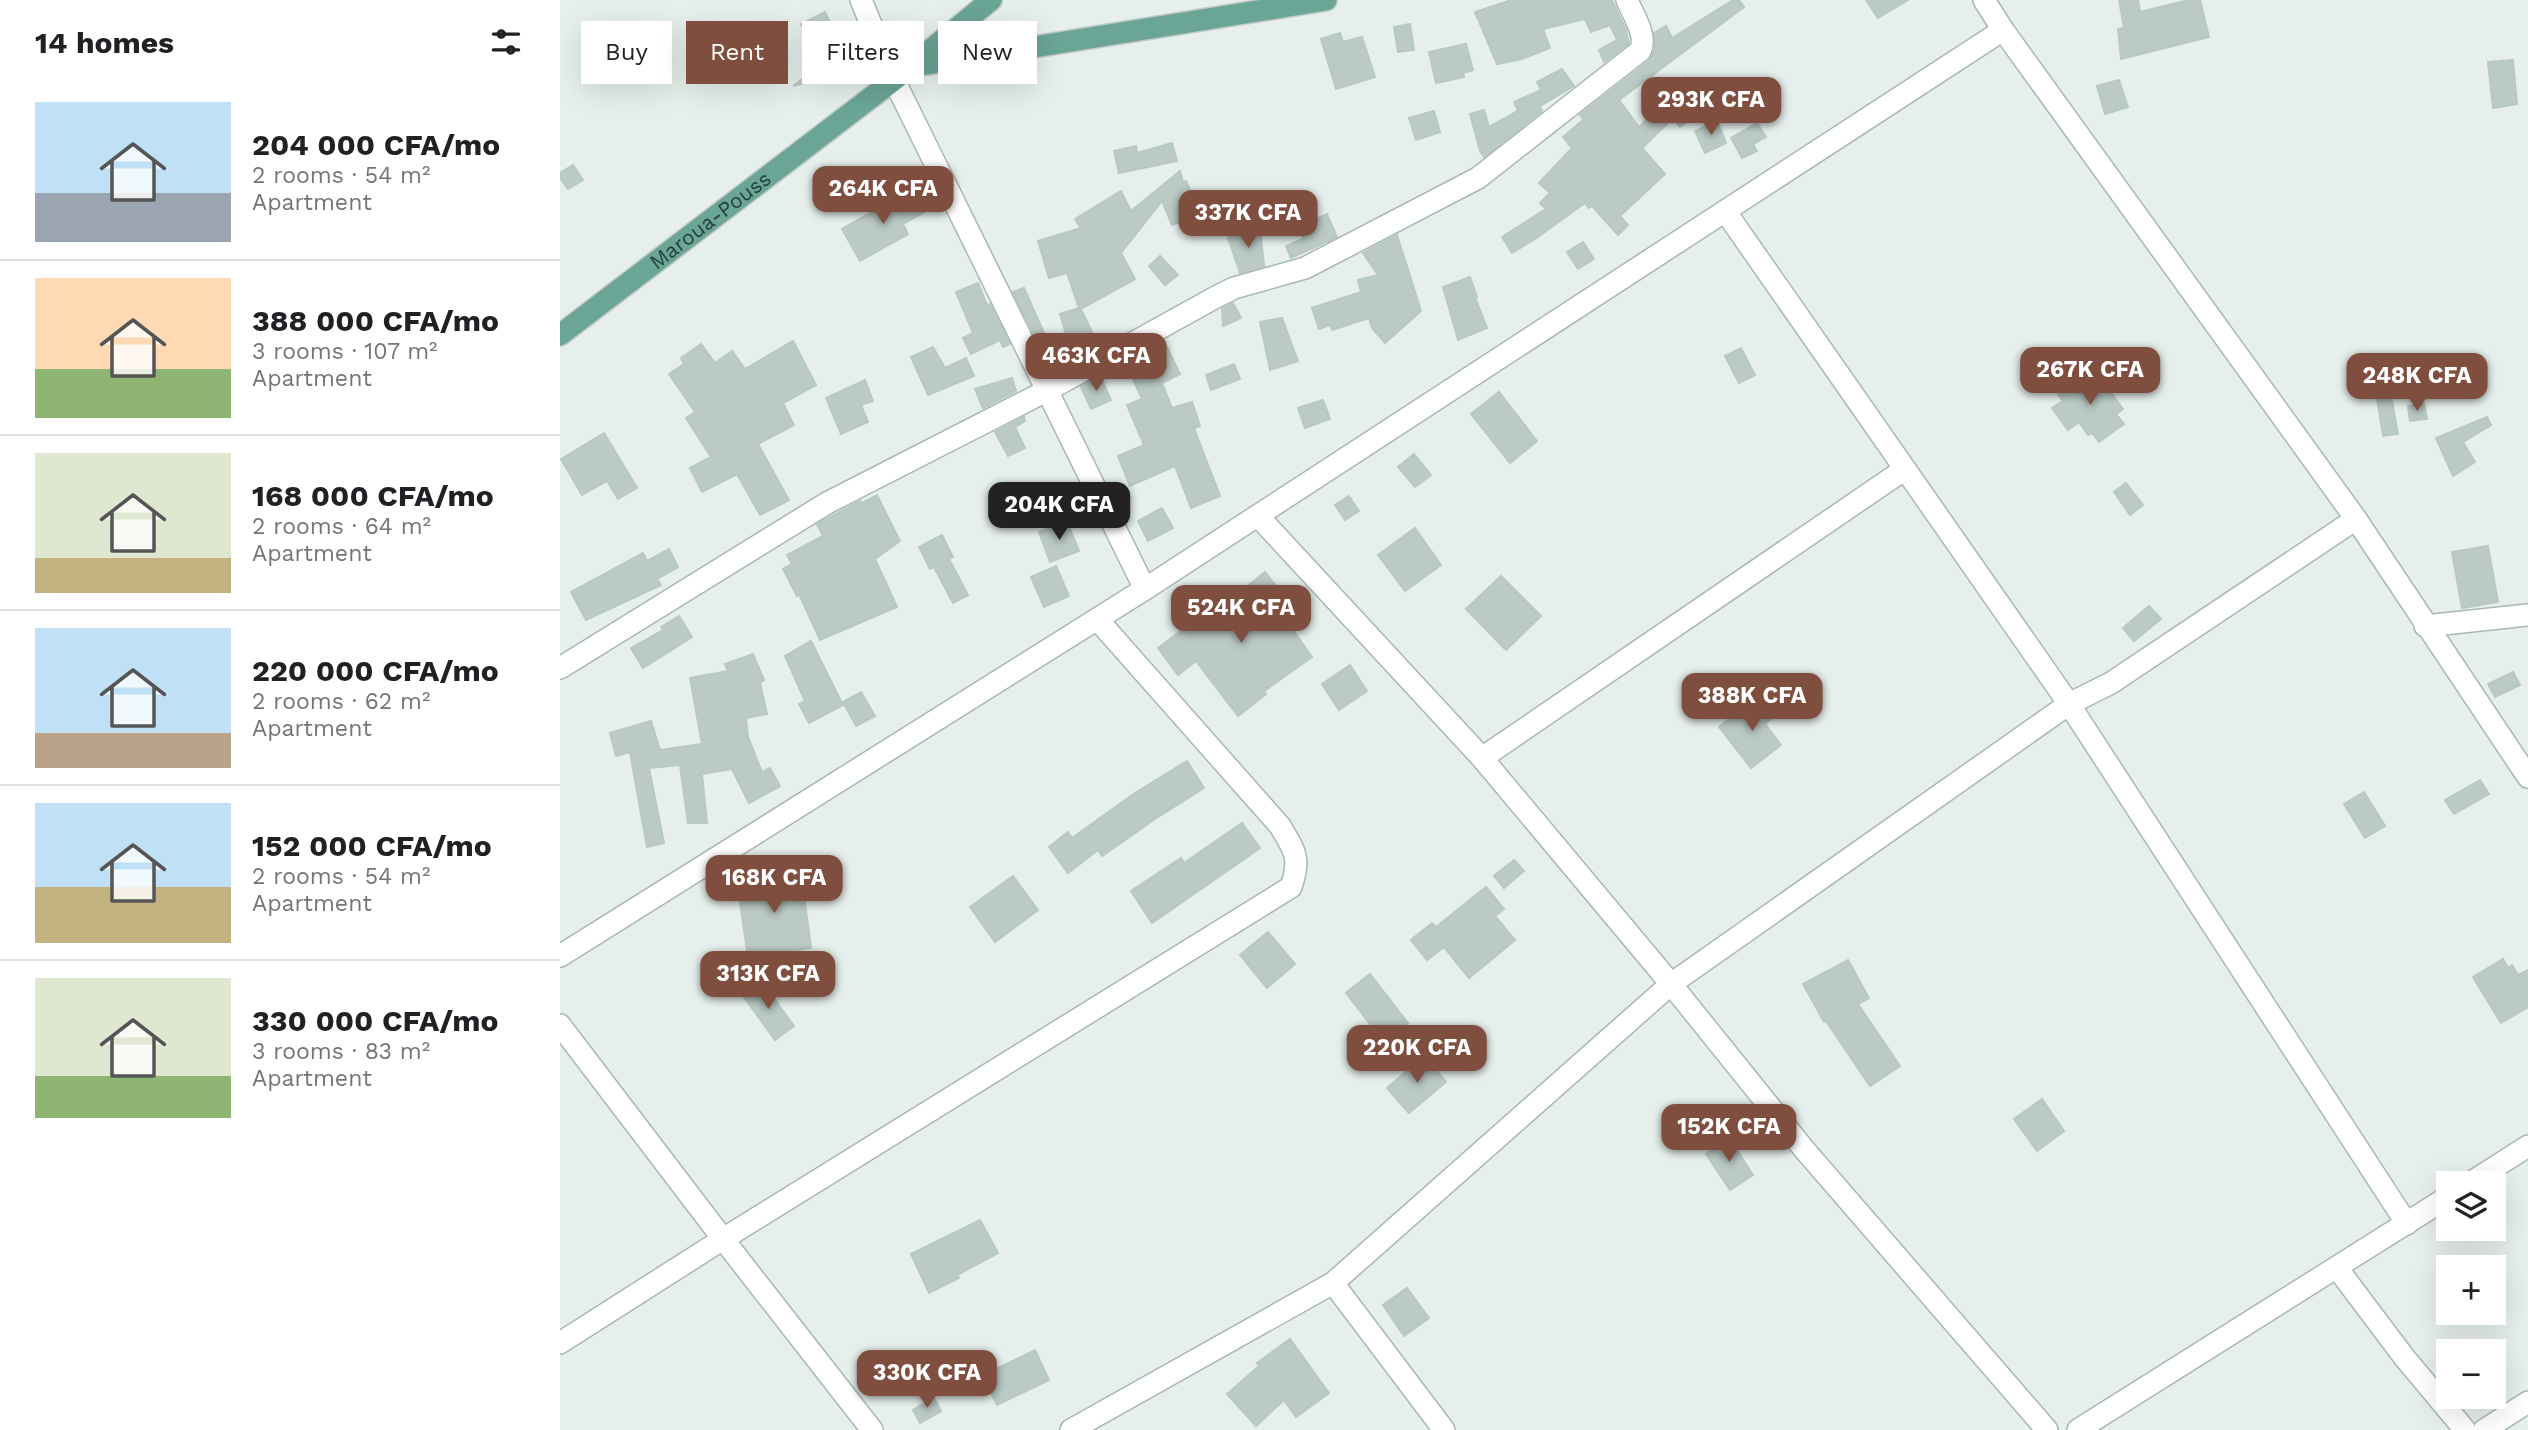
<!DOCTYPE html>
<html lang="en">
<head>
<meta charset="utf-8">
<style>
  body { margin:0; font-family:"Work Sans",sans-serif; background:#f2f2f2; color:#202124; height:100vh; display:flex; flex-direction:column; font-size:26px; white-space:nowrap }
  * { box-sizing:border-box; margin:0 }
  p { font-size:23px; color:#757577 }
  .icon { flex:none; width:38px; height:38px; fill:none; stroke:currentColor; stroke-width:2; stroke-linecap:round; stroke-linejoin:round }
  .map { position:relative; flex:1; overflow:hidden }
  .side { display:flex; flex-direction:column; background:#fff; width:560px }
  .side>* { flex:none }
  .banner { position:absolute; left:21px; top:21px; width:665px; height:63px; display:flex; gap:14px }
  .fabs { position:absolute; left:1876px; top:1171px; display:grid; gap:14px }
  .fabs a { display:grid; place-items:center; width:70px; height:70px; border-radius:0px; background:#fff; box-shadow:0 7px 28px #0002; font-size:35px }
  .price { position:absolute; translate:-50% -60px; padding:0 16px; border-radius:14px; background:#7f4e3f; color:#fff; font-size:23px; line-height:46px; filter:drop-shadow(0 2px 4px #0008) }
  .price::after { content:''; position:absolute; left:50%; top:42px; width:21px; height:16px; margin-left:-10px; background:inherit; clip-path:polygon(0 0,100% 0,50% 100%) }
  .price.current { background:#222; color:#fff }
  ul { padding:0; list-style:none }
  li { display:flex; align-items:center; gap:21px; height:175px; padding:0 35px }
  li+li { border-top:2px solid #e0e0e0 }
  li span { display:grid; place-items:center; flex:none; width:196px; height:140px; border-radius:0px; color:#555 }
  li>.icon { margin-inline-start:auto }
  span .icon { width:84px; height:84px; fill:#fffc; stroke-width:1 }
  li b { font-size:30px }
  h2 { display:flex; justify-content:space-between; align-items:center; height:84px; padding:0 35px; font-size:30px }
  .tag { padding:0 24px; border-radius:0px; background:#fff; box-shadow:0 7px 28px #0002; font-size:24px; line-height:63px }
  .tag.current { background:#7f4e3f; color:#fff }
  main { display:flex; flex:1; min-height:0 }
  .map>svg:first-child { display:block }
  .building { fill:#bbcac4; stroke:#b8c9c2; stroke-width:2 }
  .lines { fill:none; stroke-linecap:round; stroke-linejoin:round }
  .minor-casing { stroke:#a8b8b2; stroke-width:24 }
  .major-casing { stroke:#c2cac8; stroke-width:24 }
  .minor { stroke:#fff; stroke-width:21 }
  .major { stroke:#6aa596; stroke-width:21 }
  .labels { text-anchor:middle; stroke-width:7; stroke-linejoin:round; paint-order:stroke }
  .street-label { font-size:21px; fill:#24423a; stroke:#f7fbf9 }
</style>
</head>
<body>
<main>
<section class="side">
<h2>14 homes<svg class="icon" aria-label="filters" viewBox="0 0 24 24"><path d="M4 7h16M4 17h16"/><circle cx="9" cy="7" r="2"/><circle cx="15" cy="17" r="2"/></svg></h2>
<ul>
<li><span style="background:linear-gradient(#bfe0f5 65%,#9aa5b1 0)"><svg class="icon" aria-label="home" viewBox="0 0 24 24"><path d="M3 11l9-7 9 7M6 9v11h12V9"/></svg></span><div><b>204 000 CFA/mo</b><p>2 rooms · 54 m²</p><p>Apartment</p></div></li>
<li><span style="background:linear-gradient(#ffd9b3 65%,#8fb573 0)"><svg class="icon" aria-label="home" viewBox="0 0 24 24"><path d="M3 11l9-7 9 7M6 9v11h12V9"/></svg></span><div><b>388 000 CFA/mo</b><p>3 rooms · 107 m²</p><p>Apartment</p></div></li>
<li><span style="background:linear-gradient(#dfe7d0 75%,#c2b280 0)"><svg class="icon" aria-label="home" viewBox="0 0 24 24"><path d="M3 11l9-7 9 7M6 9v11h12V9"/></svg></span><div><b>168 000 CFA/mo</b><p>2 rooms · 64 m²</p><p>Apartment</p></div></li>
<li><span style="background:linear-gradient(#bfe0f5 75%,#b9a48a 0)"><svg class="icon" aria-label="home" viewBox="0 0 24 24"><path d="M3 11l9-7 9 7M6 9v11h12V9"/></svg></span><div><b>220 000 CFA/mo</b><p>2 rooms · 62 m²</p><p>Apartment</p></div></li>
<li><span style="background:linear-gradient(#bfe0f5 60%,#c2b280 0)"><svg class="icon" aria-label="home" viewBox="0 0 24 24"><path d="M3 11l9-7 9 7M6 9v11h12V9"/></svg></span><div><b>152 000 CFA/mo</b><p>2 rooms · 54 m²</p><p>Apartment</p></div></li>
<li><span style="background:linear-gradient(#dfe7d0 70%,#8fb573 0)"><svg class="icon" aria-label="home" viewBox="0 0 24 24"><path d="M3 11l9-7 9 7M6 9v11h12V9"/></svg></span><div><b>330 000 CFA/mo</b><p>3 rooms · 83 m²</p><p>Apartment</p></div></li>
</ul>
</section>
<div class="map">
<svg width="1968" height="1430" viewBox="0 0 1968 1430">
  <rect width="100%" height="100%" fill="#e6efeb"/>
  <g class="building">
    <path d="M 951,0 L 1052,0 L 1066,30 L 1069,43 L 1044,62 L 1039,50 L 1057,40 L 1050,25 L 1031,32 L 1025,19 L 983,29 L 990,48 L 962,59 L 937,64 L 915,12 Z"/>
    <path d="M 1173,0 L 1179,0 L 1184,7 L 1059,100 L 1079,127 L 1097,109 L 1137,80 L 1143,87 L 1124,106 L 1133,117 L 1120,127 L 1113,118 L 1082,148 L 1105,174 L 1060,216 L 1068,225 L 1058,235 L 1032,206 L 1029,208 L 1025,203 L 978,237 L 952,253 L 942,237 L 986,209 L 980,203 L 990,193 L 979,183 L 1012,148 L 1003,137 L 1023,120 L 1020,115 L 1089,61 L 1095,49 L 1094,33 L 1106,26 L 1112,38 Z"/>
    <path d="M 1306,0 L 1348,0 L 1318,18 Z"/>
    <path d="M 1559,0 L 1578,0 L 1580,12 L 1629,0 L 1640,0 L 1649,37 L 1561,59 L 1558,29 L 1564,28 Z"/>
    <path d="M 265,12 L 276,36 L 286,72 L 233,86 L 261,65 L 253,38 L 248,40 L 241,24 Z"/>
    <path d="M 850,24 L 854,50 L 838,52 L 834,27 Z"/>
    <path d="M 780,33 L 783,42 L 802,37 L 815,77 L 776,89 L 761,39 Z"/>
    <path d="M 906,44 L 913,70 L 903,73 L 904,77 L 876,83 L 869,52 Z"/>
    <path d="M 1953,60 L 1957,104 L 1933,108 L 1928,62 Z"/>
    <path d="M 1002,69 L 1014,86 L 980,106 L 982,111 L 924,157 L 920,151 L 910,114 L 924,110 L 929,127 L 958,111 L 954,102 L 981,90 L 977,82 Z"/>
    <path d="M 1559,80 L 1568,107 L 1545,114 L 1537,86 Z"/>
    <path d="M 874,111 L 880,132 L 856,140 L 849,118 Z"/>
    <path d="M 1157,121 L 1166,143 L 1145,153 L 1135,131 Z"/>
    <path d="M 1197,123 L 1206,137 L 1193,144 L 1197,151 L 1182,158 L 1171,138 Z"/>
    <path d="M 612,143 L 617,161 L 559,173 L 554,151 L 576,146 L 577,153 Z"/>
    <path d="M 13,165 L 23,180 L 8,189 L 0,178 L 0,173 Z"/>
    <path d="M 620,171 L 623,182 L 626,181 L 640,213 L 612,225 L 602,201 L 561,253 L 575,279 L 521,309 L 539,347 L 523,356 L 521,351 L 512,354 L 500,314 L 519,308 L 507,273 L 489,278 L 478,241 L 521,228 L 515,219 L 561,191 L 571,211 Z"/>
    <path d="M 357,193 L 366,211 L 343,224 L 348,234 L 300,261 L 282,229 L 330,202 L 332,206 Z"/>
    <path d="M 753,210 L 756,219 L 767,214 L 777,237 L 731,258 L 726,246 L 743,239 L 735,217 Z"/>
    <path d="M 700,228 L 704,266 L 680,273 L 668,238 Z"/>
    <path d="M 837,235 L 861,311 L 825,343 L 812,328 L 809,318 L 772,330 L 770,325 L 759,329 L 752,308 L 801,292 L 798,280 L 818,275 L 803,253 Z"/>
    <path d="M 1023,242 L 1034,259 L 1018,269 L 1007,252 Z"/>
    <path d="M 600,256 L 618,275 L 605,285 L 589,266 Z"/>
    <path d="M 910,277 L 917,297 L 915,297 L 927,328 L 898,340 L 883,287 Z"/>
    <path d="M 418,283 L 427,305 L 430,304 L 450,344 L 443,347 L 440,340 L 411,354 L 403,338 L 413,333 L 396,292 Z"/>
    <path d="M 464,288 L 484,333 L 475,336 L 453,292 Z"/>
    <path d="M 673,303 L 681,318 L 663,326 L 662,309 Z"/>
    <path d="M 722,318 L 738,361 L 710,370 L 700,322 Z"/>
    <path d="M 233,341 L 256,385 L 223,403 L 234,425 L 198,444 L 229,500 L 200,515 L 177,474 L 142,492 L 130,468 L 151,457 L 126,418 L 135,412 L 109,374 L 124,364 L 121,358 L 141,344 L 155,363 L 172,351 L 185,369 Z"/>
    <path d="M 604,341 L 620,374 L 602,383 L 612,408 L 632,402 L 640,426 L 634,428 L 660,496 L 631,508 L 615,466 L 570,486 L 558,456 L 584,445 L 567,405 L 582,399 L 568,368 L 587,360 L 583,352 Z"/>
    <path d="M 373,347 L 385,368 L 406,358 L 414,376 L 368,395 L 351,357 Z"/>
    <path d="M 1181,348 L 1195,375 L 1179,383 L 1165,356 Z"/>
    <path d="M 674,364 L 680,379 L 651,390 L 646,375 Z"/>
    <path d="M 1534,369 L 1563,409 L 1556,414 L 1564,424 L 1539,442 L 1532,433 L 1528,435 L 1519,422 L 1508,430 L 1492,408 L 1503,401 L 1498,395 Z"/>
    <path d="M 540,376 L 551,400 L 531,409 L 521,387 Z"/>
    <path d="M 452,378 L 456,391 L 423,408 L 415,389 Z"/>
    <path d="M 305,380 L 313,401 L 301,405 L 308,422 L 281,434 L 266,398 Z"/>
    <path d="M 1830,390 L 1838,434 L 1823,436 L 1816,392 Z"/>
    <path d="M 939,392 L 977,441 L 950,463 L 911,414 Z"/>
    <path d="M 763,400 L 770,419 L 745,428 L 738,408 Z"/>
    <path d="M 1864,404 L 1867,419 L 1850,421 L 1848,406 Z"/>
    <path d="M 464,417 L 465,421 L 455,427 L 465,448 L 448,456 L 435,432 Z"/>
    <path d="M 1927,417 L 1931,425 L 1903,442 L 1915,462 L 1893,476 L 1876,438 Z"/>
    <path d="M 44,433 L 77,488 L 58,499 L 47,481 L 22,495 L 1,459 Z"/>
    <path d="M 854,454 L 871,475 L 855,487 L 838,467 Z"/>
    <path d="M 1566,483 L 1583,505 L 1570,515 L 1554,492 Z"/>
    <path d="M 317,495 L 340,541 L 315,559 L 337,607 L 260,640 L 239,594 L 237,596 L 223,569 L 232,564 L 227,555 L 263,536 L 257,524 L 300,501 L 302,503 Z"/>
    <path d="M 789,496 L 799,511 L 785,520 L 775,505 Z"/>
    <path d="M 602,508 L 613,528 L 588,541 L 578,521 Z"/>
    <path d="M 507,522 L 519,551 L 490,562 L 479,532 Z"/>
    <path d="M 855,528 L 881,565 L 845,591 L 818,555 Z"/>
    <path d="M 382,535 L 393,557 L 389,559 L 408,595 L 393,603 L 374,567 L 370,569 L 359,547 Z"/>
    <path d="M 1928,546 L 1938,602 L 1902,608 L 1892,552 Z"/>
    <path d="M 109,549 L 118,567 L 97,579 L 101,585 L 26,620 L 11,592 L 83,553 L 87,561 Z"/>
    <path d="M 496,566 L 509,596 L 484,607 L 471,577 Z"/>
    <path d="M 705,572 L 725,597 L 715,605 L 752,657 L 704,691 L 706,694 L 678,716 L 636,661 L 618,675 L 598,648 L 646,612 L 650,616 Z"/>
    <path d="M 941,576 L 981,616 L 946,650 L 906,609 Z"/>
    <path d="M 1589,606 L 1601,619 L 1574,641 L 1563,628 Z"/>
    <path d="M 119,616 L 132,637 L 83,668 L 71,648 L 103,630 L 101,627 Z"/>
    <path d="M 251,641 L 283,705 L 249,723 L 239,704 L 245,701 L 225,656 Z"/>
    <path d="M 193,654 L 204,680 L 200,683 L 207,714 L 186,718 L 188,737 L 202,772 L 210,768 L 220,786 L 189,803 L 172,769 L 142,774 L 147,823 L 128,823 L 120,765 L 89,768 L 104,843 L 87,847 L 70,752 L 56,756 L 50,733 L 91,721 L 100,750 L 142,744 L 130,678 L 168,671 L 165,664 Z"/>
    <path d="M 790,665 L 807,691 L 779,710 L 762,684 Z"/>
    <path d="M 1953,672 L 1960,685 L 1935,697 L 1928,684 Z"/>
    <path d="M 301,692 L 315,716 L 296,726 L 283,702 Z"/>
    <path d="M 1207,701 L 1217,714 L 1205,724 L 1221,745 L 1191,768 L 1159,727 L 1188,704 L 1193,711 Z"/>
    <path d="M 627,761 L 644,788 L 595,819 L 542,856 L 538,850 L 508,873 L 489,847 L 508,832 L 512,838 L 572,795 Z"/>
    <path d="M 1920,780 L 1929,794 L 1894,814 L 1885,800 Z"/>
    <path d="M 1804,792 L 1825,826 L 1805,838 L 1784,804 Z"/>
    <path d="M 682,823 L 700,848 L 592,923 L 571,891 L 621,858 L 624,863 Z"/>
    <path d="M 954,860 L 964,871 L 944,888 L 934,876 Z"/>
    <path d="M 241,873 L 251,948 L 188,957 L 177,882 Z"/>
    <path d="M 453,876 L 478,910 L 435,942 L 410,907 Z"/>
    <path d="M 926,887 L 944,909 L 935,916 L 955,940 L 909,978 L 884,947 L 867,960 L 851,940 L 872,923 L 876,927 Z"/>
    <path d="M 708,932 L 735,964 L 707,988 L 680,955 Z"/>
    <path d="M 1943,959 L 1948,968 L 1952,965 L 1958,975 L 1968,970 L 1968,1007 L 1941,1023 L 1913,977 Z"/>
    <path d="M 1288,960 L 1309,998 L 1298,1004 L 1340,1066 L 1310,1086 L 1266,1021 L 1264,1022 L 1243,984 Z"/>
    <path d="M 810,974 L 848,1023 L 824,1042 L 786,993 Z"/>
    <path d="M 202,982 L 234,1026 L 215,1040 L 183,996 Z"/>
    <path d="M 864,1056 L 886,1082 L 849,1113 L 827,1088 Z"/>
    <path d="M 1482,1099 L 1504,1131 L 1477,1151 L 1454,1119 Z"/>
    <path d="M 1169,1138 L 1193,1175 L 1170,1190 L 1146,1154 Z"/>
    <path d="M 420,1220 L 438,1253 L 397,1275 L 399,1278 L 369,1293 L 351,1254 Z"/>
    <path d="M 847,1288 L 869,1318 L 844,1336 L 823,1305 Z"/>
    <path d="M 730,1339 L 769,1393 L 736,1417 L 724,1400 L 696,1426 L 667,1394 L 699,1366 L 697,1363 Z"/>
    <path d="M 475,1350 L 489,1380 L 437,1405 L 422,1376 Z"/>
    <path d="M 374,1398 L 381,1411 L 360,1423 L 353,1410 Z"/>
  </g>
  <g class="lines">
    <g class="minor-casing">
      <g id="minor">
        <path d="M 301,0 L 334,80 L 585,589"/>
        <path d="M 1424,0 L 1443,30 L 1796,519 L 1968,777"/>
        <path d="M 1165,211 L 1509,704 L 1847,1224"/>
        <path d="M 698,516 L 922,758 L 1111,984 L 1243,1148 L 1487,1430"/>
        <path d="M 1865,626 L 1968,615"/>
        <path d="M 0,668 L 267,503 L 488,390 L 656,297 L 674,288 L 745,268 L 918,178 L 1080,51 C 1088,36 1073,15 1067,0"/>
        <path d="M 922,758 L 1345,469"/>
        <path d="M 0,956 L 585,589 L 1443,30"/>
        <path d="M 0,1025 L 163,1239 L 312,1430"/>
        <path d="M 1910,1183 L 1968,1146"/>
        <path d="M 1777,1268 L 1844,1357 L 1905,1430"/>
        <path d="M 773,1283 L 1111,984 L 1509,704 L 1551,683 L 1796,519"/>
        <path d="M 0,1343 L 163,1239 L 731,887 C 741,858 735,851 720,826 L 537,619"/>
        <path d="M 511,1430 L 773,1283 L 884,1430"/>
        <path d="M 1518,1430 L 1888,1197"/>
        <path d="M 1924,1430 L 1968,1402"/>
      </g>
    </g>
    <g class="major-casing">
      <g id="major">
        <path d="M 349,67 L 766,0"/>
        <path id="s1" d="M 0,335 L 334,80 L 431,0"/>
      </g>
    </g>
    <use href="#minor" class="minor"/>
    <use href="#major" class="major"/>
  </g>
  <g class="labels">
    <g class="street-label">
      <text dy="7" stroke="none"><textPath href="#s1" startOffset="189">Maroua-Pouss</textPath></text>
    </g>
  </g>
</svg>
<div class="fabs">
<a><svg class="icon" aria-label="layers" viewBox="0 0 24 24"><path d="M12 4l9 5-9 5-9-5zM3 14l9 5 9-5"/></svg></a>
<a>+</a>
<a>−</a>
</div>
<b class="price" style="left:1151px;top:137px">293K CFA</b>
<b class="price" style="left:323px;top:226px">264K CFA</b>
<b class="price" style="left:688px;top:250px">337K CFA</b>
<b class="price" style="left:536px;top:393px">463K CFA</b>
<b class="price" style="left:1530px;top:407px">267K CFA</b>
<b class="price" style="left:1857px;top:413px">248K CFA</b>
<b class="price current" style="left:499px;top:542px">204K CFA</b>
<b class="price" style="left:681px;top:645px">524K CFA</b>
<b class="price" style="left:1192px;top:733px">388K CFA</b>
<b class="price" style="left:214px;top:915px">168K CFA</b>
<b class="price" style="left:208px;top:1011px">313K CFA</b>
<b class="price" style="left:857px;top:1085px">220K CFA</b>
<b class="price" style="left:1169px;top:1164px">152K CFA</b>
<b class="price" style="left:367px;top:1410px">330K CFA</b>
<div class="banner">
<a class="tag">Buy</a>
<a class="tag current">Rent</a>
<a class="tag">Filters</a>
<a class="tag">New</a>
</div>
</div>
</main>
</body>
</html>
